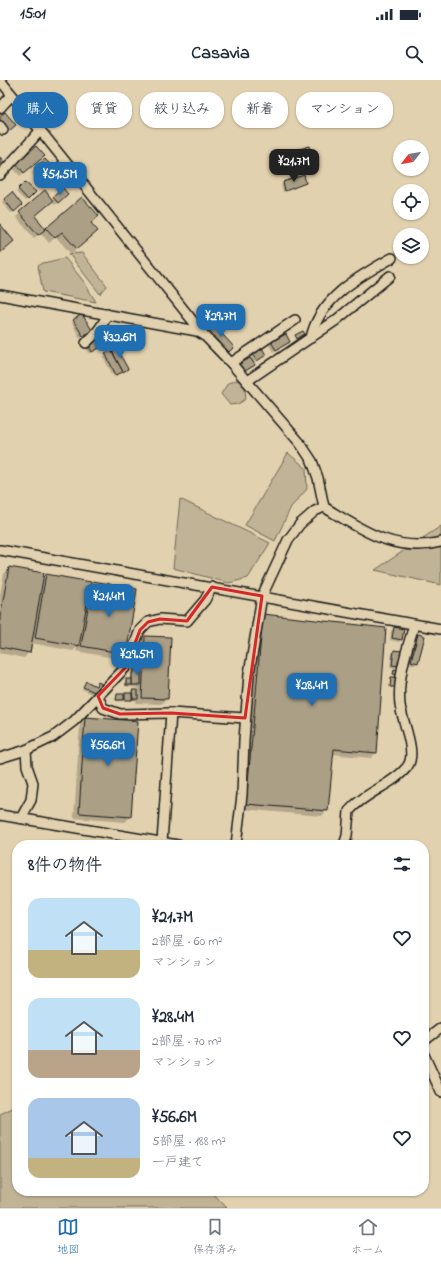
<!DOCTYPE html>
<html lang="ja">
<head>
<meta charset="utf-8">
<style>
  body { margin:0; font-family:"Indie Flower","Klee One",sans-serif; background:#f2f2f3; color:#1f2937; height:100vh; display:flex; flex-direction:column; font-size:15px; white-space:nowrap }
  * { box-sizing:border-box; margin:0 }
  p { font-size:13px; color:#747a83 }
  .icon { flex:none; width:22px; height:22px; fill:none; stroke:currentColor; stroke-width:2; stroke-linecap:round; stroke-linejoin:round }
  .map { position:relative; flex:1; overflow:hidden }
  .sheet { position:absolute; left:12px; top:760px; width:417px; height:356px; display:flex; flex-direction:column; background:#fff; border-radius:16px; box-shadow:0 1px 3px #0004 }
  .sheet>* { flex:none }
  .top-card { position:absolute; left:12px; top:12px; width:417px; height:36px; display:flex; gap:8px }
  .needle { width:26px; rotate:239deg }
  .fabs { position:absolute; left:393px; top:60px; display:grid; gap:8px }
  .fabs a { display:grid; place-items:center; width:36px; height:36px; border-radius:50%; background:#fff; box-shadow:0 1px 3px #0004; font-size:20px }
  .price { position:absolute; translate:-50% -34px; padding:0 9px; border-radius:8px; background:#1f6fb2; color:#fff; font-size:13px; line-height:26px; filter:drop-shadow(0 1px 2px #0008) }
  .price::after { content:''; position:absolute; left:50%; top:24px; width:12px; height:9px; margin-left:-6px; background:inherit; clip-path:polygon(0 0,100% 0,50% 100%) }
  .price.on { background:#222; color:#fff }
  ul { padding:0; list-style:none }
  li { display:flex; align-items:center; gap:12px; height:100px; padding:0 16px }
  li span { display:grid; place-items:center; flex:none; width:112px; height:80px; border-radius:12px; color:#555 }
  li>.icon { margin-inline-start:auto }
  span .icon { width:48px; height:48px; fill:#fffc; stroke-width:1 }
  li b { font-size:17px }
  h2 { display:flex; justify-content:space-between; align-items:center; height:48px; padding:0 16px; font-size:17px }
  .pill { padding:0 14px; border-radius:16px; background:#fff; box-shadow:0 1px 3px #0004; font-size:14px; line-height:36px }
  .pill.on { background:#1f6fb2; color:#fff }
  .status { display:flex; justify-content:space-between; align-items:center; height:28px; padding:0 20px; background:#fff; direction:ltr }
  .status svg { height:11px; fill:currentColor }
  header { display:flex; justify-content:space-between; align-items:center; height:52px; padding:0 16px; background:#fff; font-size:18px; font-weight:700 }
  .tab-bar { display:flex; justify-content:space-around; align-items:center; height:56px; border-top:1px solid #e0e1e3; background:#fff; font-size:11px; color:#747a83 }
  .tab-bar a { display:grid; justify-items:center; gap:2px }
  .tab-bar .on { color:#1f6fb2 }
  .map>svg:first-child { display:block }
  .green { fill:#c1b396; stroke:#6e6859 }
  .shadow { fill:#0003 }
  .building { fill:#ab9f86; stroke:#1c1c1c }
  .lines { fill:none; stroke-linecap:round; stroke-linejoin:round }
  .minor-casing { stroke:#1c1c1c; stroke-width:12 }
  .minor { stroke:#e2d1ae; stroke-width:9 }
  .marked { fill:none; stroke:#d62828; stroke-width:3; stroke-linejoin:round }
</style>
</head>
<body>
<div class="status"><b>15:01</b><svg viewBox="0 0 49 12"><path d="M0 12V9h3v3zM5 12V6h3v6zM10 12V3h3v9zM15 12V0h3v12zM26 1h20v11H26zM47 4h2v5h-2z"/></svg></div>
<header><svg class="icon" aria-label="back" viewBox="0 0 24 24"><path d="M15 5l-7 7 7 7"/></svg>Casavia<svg class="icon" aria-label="search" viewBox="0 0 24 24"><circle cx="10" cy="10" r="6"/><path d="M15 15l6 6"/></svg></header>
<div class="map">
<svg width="441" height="1128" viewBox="0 0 441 1128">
  <rect width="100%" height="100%" fill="#e2d1ae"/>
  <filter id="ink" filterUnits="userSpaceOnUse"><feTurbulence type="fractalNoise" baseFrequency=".025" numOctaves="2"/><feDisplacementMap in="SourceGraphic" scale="8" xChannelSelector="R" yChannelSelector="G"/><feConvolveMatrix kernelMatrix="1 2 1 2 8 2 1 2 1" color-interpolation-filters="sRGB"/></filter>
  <g filter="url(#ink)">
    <g class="green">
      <path d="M 82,173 L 107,206 L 100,214 L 69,174 Z"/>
      <path d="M 65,178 L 84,202 L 96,222 L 43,212 L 38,186 L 43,183 Z"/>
      <path d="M 236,300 L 239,301 L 245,308 L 246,319 L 238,324 L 230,325 L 221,314 L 228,303 Z"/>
      <path d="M 288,373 L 306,388 L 307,409 L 291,427 L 275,461 L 245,445 Z"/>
      <path d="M 180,419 L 270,463 L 248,498 L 229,503 L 173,488 Z"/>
      <path d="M 441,446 L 441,505 L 375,490 Z"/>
      <path d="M 17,1026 L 17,1111 L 211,1111 L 227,1128 L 0,1128 L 0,1034 Z"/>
    </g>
    <g class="shadow">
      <path d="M 309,67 L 315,87 L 308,91 L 304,76 L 299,78 L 297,72 Z"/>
      <path d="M 39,80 L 20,96 L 12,87 L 16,83 Z"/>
      <path d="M 45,80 L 54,91 L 41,103 L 32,93 Z"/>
      <path d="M 25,103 L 34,112 L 25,121 L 16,112 Z"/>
      <path d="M 283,103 L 305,103 L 283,112 L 281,105 Z"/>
      <path d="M 63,110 L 64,117 L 55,125 L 52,121 L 34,136 L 46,150 L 82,118 L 90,144 L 91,156 L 71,174 L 56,157 L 49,163 L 41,153 L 34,158 L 16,137 L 20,133 L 51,119 Z"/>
      <path d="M 5,119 L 19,127 L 11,133 L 2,122 Z"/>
      <path d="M 74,241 L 91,250 L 80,258 L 72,243 Z"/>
      <path d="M 213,245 L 233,267 L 226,274 L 206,252 Z"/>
      <path d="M 97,255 L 113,260 L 89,274 L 86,267 Z"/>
      <path d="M 289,262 L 273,272 L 269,265 L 272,263 Z"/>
      <path d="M 116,268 L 127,289 L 114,297 L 103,277 Z"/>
      <path d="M 253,275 L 265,275 L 252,284 L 251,288 L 239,294 L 238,286 L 251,278 Z"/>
      <path d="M 9,488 L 41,500 L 47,495 L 89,506 L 93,502 L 125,573 L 119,579 L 76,571 L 77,567 L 73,571 L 31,563 L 29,572 L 24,578 L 0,573 L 0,514 L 4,494 Z"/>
      <path d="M 263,535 L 376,673 L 371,678 L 332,674 L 327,730 L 322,736 L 241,729 L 258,541 Z"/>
      <path d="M 394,548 L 401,559 L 399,562 L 390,560 L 391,551 Z"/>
      <path d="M 418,555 L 417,582 L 415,585 L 409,583 L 416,558 Z"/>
      <path d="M 145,557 L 167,619 L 161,624 L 136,623 L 137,619 L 124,620 L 124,618 L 122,621 L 116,621 L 117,615 L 123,617 L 125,614 L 132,614 L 133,611 L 137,611 L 137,608 L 125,606 L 125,601 L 130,600 L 132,590 L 138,587 L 140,562 Z"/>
      <path d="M 394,571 L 398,585 L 396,588 L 390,587 L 392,573 Z"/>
      <path d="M 86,602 L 96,606 L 98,604 L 105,607 L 93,615 L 82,609 Z"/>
      <path d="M 86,638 L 130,737 L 125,742 L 74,738 L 80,644 Z"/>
    </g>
    <g class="building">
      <path d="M 5,32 L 16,45 L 9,51 L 0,41 L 0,36 Z"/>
      <path d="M 36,66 L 45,76 L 24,93 L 16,83 Z"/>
      <path d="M 310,66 L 316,87 L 310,89 L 306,75 L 301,76 L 299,69 Z"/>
      <path d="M 0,77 L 4,82 L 0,85 Z"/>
      <path d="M 45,79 L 56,91 L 45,101 L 34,89 Z"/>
      <path d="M 304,95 L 306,103 L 285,111 L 283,102 Z"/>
      <path d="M 25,102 L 36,112 L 28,120 L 18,109 Z"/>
      <path d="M 63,108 L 68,114 L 58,123 L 53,117 Z"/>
      <path d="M 45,110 L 53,121 L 35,136 L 46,149 L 38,155 L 19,132 Z"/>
      <path d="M 12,112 L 22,125 L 14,132 L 4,119 Z"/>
      <path d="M 82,117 L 99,136 L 91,143 L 98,151 L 77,169 L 62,152 L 55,158 L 46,148 Z"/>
      <path d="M 0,144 L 14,161 L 0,173 Z"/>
      <path d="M 82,234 L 92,250 L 83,256 L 73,240 Z"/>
      <path d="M 213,244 L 234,267 L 229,272 L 208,249 Z"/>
      <path d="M 108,248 L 114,260 L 92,272 L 88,264 L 98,258 L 96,254 Z"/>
      <path d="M 303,251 L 305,254 L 297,259 L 295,255 Z"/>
      <path d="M 286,254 L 290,262 L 276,270 L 271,262 Z"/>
      <path d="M 116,267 L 128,289 L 123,292 L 111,269 Z"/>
      <path d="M 262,268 L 266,275 L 257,281 L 252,274 Z"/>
      <path d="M 111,270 L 123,292 L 116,295 L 105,273 Z"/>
      <path d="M 250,278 L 255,285 L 242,293 L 238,285 Z"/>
      <path d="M 9,487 L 44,493 L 30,573 L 0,567 L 0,538 Z"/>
      <path d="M 46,494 L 91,502 L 79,566 L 35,558 Z"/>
      <path d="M 93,501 L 137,509 L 126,574 L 81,566 Z"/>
      <path d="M 263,534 L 386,548 L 377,673 L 334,669 L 328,731 L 246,724 Z"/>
      <path d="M 394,547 L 404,549 L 402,560 L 392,558 Z"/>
      <path d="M 418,554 L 425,556 L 418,583 L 411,581 Z"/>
      <path d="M 145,556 L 171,557 L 168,619 L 142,618 Z"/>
      <path d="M 394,570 L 402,571 L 399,586 L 392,585 Z"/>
      <path d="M 134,586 L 139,586 L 139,588 L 141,589 L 141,605 L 132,605 L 132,593 L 134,593 Z"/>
      <path d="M 394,589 L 398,590 L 398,595 L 393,594 Z"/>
      <path d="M 391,597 L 397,597 L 396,607 L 390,607 Z"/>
      <rect x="126" y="599" width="6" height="6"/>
      <path d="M 86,601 L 96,606 L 98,602 L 107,607 L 97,613 L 83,607 Z"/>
      <path d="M 132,610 L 138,610 L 138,619 L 133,619 Z"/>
      <rect x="125" y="613" width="7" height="7"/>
      <path d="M 117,614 L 124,614 L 124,620 L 116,620 Z"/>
      <path d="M 85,637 L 138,641 L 131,737 L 79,733 Z"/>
    </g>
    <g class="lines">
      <g class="minor-casing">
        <g id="minor">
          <path d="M 0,0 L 204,255 L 231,283 L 300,363 L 312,381 L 318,398 L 324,427 C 361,449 395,474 441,462"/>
          <path d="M 0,28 L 12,15"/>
          <path d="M 0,46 L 3,50"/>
          <path d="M 0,95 L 40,51"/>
          <path d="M 0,215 L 197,251 L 202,254"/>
          <path d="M 311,258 C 319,218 360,196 392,178"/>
          <path d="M 86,263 C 95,255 104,244 107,234"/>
          <path d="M 231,283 L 295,240"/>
          <path d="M 247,301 L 335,241 L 390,196"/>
          <path d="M 0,470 L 441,549"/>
          <path d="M 98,616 L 103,628 L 120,634 L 171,633"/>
          <path d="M 0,678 L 26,670 L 53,657 L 74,641 L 126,587 L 140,550 L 148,542 L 160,539 L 187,541 L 205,520 L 212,507"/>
          <path d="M 0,735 L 178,765"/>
          <path d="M 21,738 L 31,720 L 33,703 L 27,686 L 26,670"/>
          <path d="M 162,762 L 171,633 L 245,638"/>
          <path d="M 236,765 L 242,715 L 244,660 L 249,594 L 262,516 L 288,460 L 300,444 L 315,431 L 324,427"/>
          <path d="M 344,765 L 347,756 L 349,731 C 365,712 393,705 407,687 C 418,674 402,641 400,625 C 397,599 407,569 414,545"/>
          <path d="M 424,961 L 441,948"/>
          <path d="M 424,975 L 441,1012"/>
        </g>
      </g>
      <use href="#minor" class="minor"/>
    </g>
  </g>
  <path class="marked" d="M 212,507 L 262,516 L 245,638 L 171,633 L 120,634 L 103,628 L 98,616 L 126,587 L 140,550 L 148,542 L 160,539 L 187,541 Z"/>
</svg>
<div class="fabs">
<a><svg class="needle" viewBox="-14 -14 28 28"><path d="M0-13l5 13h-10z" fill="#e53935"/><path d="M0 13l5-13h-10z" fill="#747a83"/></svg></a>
<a><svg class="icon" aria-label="locate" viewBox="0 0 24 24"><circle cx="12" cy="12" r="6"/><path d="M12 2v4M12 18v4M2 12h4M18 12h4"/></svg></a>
<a><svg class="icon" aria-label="layers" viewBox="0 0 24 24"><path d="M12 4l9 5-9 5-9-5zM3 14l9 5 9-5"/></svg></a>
</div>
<b class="price on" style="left:294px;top:103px">¥21.7M</b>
<b class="price" style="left:60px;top:116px">¥51.5M</b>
<b class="price" style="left:221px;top:258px">¥29.7M</b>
<b class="price" style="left:120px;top:279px">¥32.6M</b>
<b class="price" style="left:109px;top:538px">¥21.4M</b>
<b class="price" style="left:137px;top:596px">¥29.5M</b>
<b class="price" style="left:312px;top:627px">¥28.4M</b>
<b class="price" style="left:108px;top:687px">¥56.6M</b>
<div class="top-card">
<a class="pill on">購入</a>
<a class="pill">賃貸</a>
<a class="pill">絞り込み</a>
<a class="pill">新着</a>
<a class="pill">マンション</a>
</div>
<section class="sheet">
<h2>8件の物件<svg class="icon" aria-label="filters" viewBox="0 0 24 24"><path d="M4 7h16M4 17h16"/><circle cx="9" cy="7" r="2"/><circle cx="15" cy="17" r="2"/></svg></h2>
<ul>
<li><span style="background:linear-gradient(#bfe0f5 65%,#c2b280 0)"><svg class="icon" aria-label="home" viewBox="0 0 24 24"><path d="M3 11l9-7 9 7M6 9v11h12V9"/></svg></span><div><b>¥21.7M</b><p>2部屋 · 60 m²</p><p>マンション</p></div><svg class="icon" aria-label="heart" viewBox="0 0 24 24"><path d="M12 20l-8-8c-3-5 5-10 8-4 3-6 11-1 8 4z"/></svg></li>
<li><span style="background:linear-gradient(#bfe0f5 65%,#b9a48a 0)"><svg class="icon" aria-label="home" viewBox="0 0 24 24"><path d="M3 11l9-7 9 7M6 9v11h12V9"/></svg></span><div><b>¥28.4M</b><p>2部屋 · 70 m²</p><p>マンション</p></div><svg class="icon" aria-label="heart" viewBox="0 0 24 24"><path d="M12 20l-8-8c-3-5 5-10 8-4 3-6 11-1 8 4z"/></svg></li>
<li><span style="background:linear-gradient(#a9c7e8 75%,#c2b280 0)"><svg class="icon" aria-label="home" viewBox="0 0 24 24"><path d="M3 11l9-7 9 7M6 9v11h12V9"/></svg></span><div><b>¥56.6M</b><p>5部屋 · 188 m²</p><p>一戸建て</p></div><svg class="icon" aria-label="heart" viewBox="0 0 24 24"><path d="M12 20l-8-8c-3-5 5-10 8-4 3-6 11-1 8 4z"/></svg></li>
</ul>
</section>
</div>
<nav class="tab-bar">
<a class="on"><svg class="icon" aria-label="map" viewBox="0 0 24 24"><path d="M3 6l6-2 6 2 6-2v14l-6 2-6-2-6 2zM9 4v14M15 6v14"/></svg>地図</a>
<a><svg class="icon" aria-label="saved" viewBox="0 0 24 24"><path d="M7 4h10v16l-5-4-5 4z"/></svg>保存済み</a>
<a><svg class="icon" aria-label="home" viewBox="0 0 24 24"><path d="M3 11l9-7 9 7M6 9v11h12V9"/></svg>ホーム</a>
</nav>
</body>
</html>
